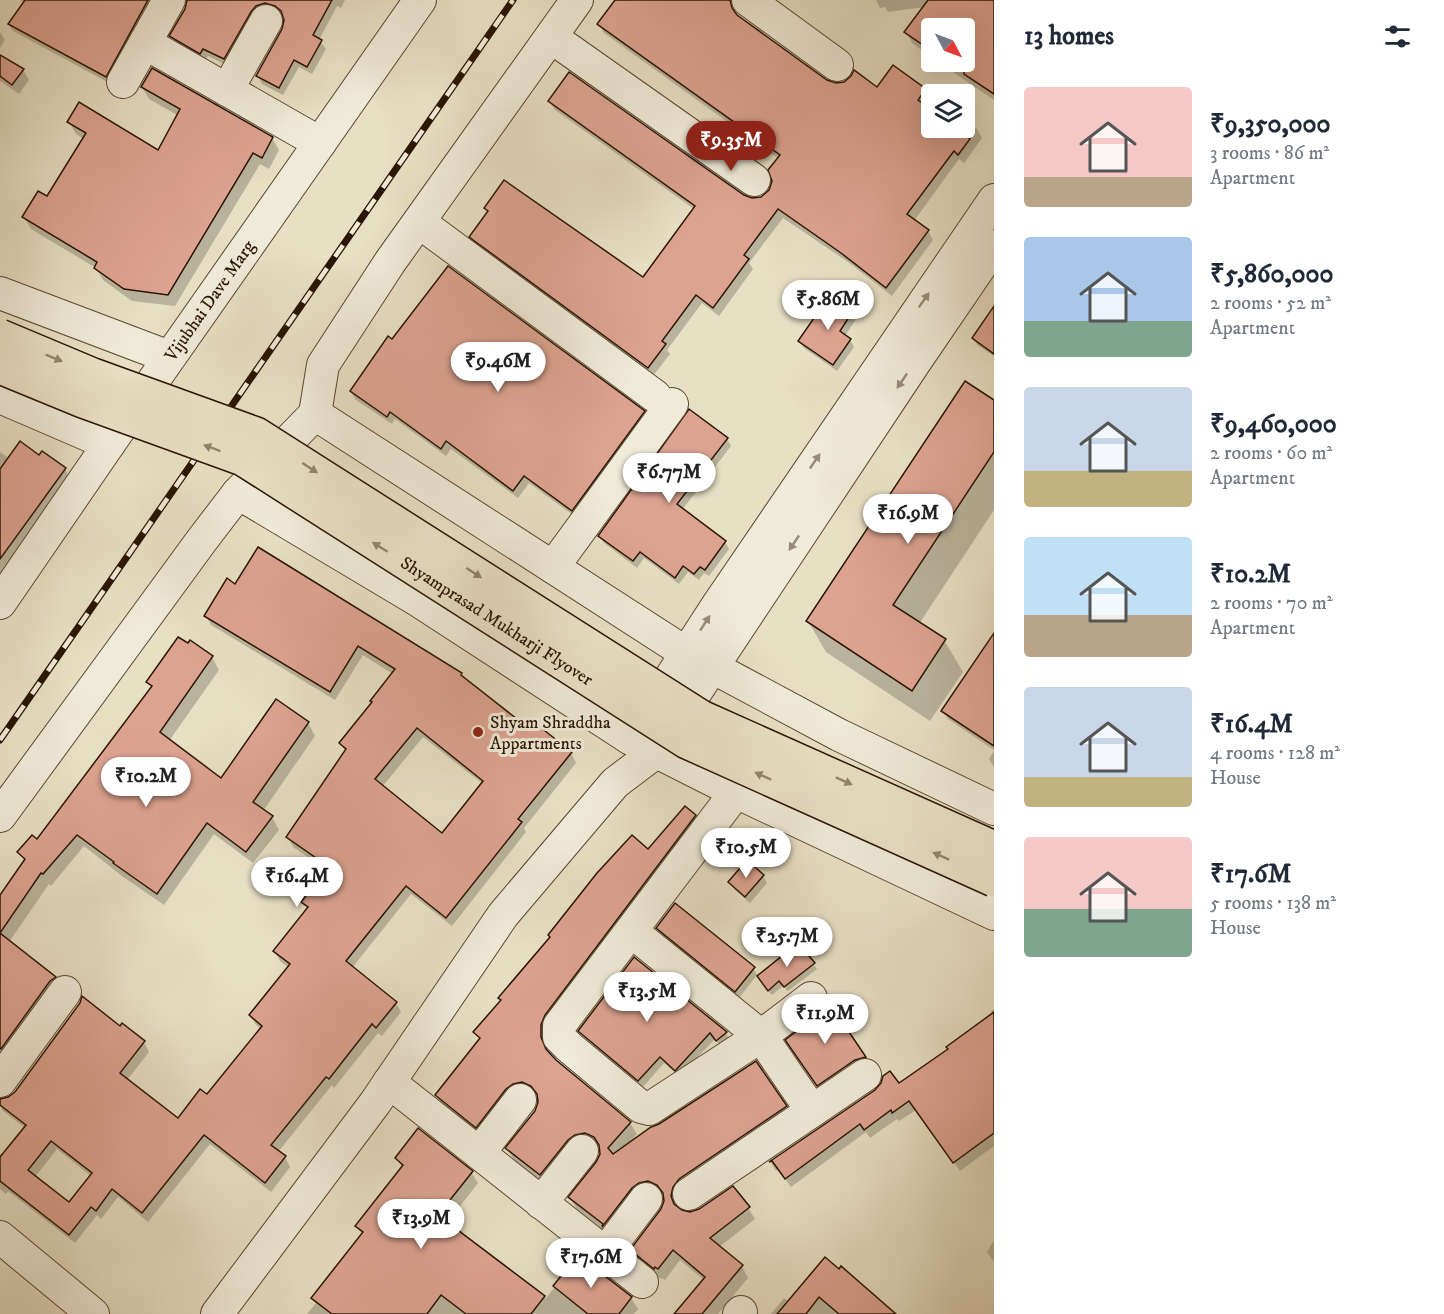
<!DOCTYPE html>
<html lang="en">
<head>
<meta charset="utf-8">
<style>
  body { margin:0; font-family:"IM FELL DW Pica",serif; background:#f6f6f7; color:#1f2937; height:100vh; display:flex; flex-direction:column; font-size:22px; white-space:nowrap }
  * { box-sizing:border-box; margin:0 }
  p { font-size:20px; color:#747a83 }
  .icon { flex:none; width:33px; height:33px; fill:none; stroke:currentColor; stroke-width:2; stroke-linecap:round; stroke-linejoin:round }
  .map { position:relative; flex:1; overflow:hidden }
  .drawer { display:flex; flex-direction:column; background:#fff; width:450px }
  .drawer>* { flex:none }
  .needle { width:39px; rotate:131deg }
  .tools { position:absolute; left:921px; top:18px; display:grid; gap:12px }
  .tools a { display:grid; place-items:center; width:54px; height:54px; border-radius:6px; background:#fff; box-shadow:0 6px 24px #0002; font-size:30px }
  .price { position:absolute; translate:-50% -51px; padding:0 14px; border-radius:21px; background:#fff; color:#222; font-size:20px; line-height:39px; filter:drop-shadow(0 2px 3px #0008) }
  .price::after { content:''; position:absolute; left:50%; top:36px; width:18px; height:14px; margin-left:-9px; background:inherit; clip-path:polygon(0 0,100% 0,50% 100%) }
  .price.active { background:#8f2418; color:#fff }
  ul { padding:0; list-style:none }
  li { display:flex; align-items:center; gap:18px; height:150px; padding:0 30px }
  li span { display:grid; place-items:center; flex:none; width:168px; height:120px; border-radius:6px; color:#555 }
  li>.icon { margin-inline-start:auto }
  span .icon { width:72px; height:72px; fill:#fffc; stroke-width:1 }
  li b { font-size:26px }
  h2 { display:flex; justify-content:space-between; align-items:center; height:72px; padding:0 30px; font-size:26px }
  main { display:flex; flex:1; min-height:0 }
  .map>svg:first-child { display:block }
  .shadow { fill:#0003; fill-rule:evenodd }
  .building { fill:#dda391; stroke:#2a1500; stroke-width:1.5; fill-rule:evenodd }
  .lines { fill:none; stroke-linecap:round; stroke-linejoin:round }
  .minor-casing { stroke:#5a4831; stroke-width:34 }
  .minor { stroke:#f0ebd9; stroke-width:32 }
  .rail-casing { stroke:#2a1500; stroke-width:7 }
  .rail { stroke:#f0ebd9; stroke-width:4.5; stroke-dasharray:14; stroke-linecap:butt }
  .major-bridge-casing { stroke:#2a1500; stroke-width:36; stroke-linecap:butt }
  .major-bridge { stroke:#e8e0c5; stroke-width:33 }
  .oneway { fill:#978b77 }
  .oneway2 { fill:#92856c }
  .poi-dot { fill:#8f2418; stroke:#f0ebd9; stroke-width:2 }
  .labels { text-anchor:middle; stroke-width:6; stroke-linejoin:round; paint-order:stroke }
  .street-label { font-size:18px; fill:#2a1500; stroke:#f0ebd9 }
  .poi-label { font-size:18px; fill:#2a1500; stroke:#f0ebd9; text-anchor:start }
</style>
</head>
<body>
<main>
<div class="map">
<svg width="994" height="1314" viewBox="0 0 994 1314">
  <rect width="100%" height="100%" fill="#e8e0c5"/>
  <filter id="stains"><feTurbulence type="fractalNoise" baseFrequency=".00333" numOctaves="4"/><feColorMatrix values="0 0 0 0 .2 0 0 0 0 .09 0 0 0 0 .02 0 0 0 .5 -.17"/></filter>
  <radialGradient id="worn" r=".72"><stop offset=".6" stop-color="#630" stop-opacity="0"/><stop offset="1" stop-color="#630" stop-opacity=".3"/></radialGradient>
  <g class="shadow">
    <path d="M 20,0 L 157,0 L 111,84 L 13,31 L 8,24 L 23,2 Z"/>
    <path d="M 188,0 L 345,0 L 341,8 L 337,6 L 319,40 L 326,49 L 312,74 L 299,67 L 283,95 L 262,84 L 258,76 L 283,30 L 284,16 L 281,13 L 270,11 L 228,66 L 208,56 L 205,61 L 176,44 L 171,36 L 186,9 Z"/>
    <path d="M 617,0 L 728,0 L 736,15 L 826,81 L 834,84 L 877,89 L 894,67 L 932,95 L 932,128 L 964,128 L 964,120 L 977,129 L 982,138 L 964,163 L 959,159 L 914,221 L 928,231 L 933,240 L 892,296 L 848,262 L 783,218 L 749,263 L 753,269 L 719,316 L 702,303 L 667,350 L 670,354 L 653,376 L 476,246 L 471,237 L 489,213 L 485,208 L 643,279 L 694,209 L 555,110 L 549,101 L 743,196 L 752,199 L 762,198 L 770,191 L 779,159 L 604,33 L 599,24 Z"/>
    <path d="M 876,0 L 994,0 L 994,100 L 938,62 L 964,62 L 964,28 L 932,28 L 932,57 L 913,44 L 906,32 L 925,7 L 888,12 L 885,7 L 880,8 Z"/>
    <path d="M 0,32 L 5,40 L 0,48 Z"/>
    <path d="M 0,56 L 23,70 L 29,80 L 19,94 L 0,81 Z"/>
    <path d="M 152,70 L 272,138 L 279,150 L 269,169 L 260,164 L 175,306 L 132,301 L 103,280 L 96,268 L 31,229 L 24,217 L 48,198 L 84,139 L 76,134 L 69,122 L 159,152 L 179,116 L 149,99 L 142,87 Z"/>
    <path d="M 830,297 L 852,312 L 856,319 L 845,336 L 850,340 L 854,347 L 837,371 L 804,348 L 799,341 Z"/>
    <path d="M 994,309 L 994,356 L 977,345 L 973,338 Z"/>
    <path d="M 351,392 L 644,412 L 649,420 L 577,518 L 529,483 L 518,498 L 451,449 L 446,456 L 395,419 L 392,424 L 356,400 Z"/>
    <path d="M 994,402 L 994,510 L 919,624 L 944,640 L 963,672 L 930,721 L 826,652 L 808,621 Z"/>
    <path d="M 727,439 L 731,446 L 682,510 L 725,542 L 729,549 L 709,576 L 704,573 L 699,580 L 688,572 L 679,584 L 644,558 L 637,568 L 604,543 L 600,536 Z"/>
    <path d="M 0,452 L 10,459 L 39,457 L 65,469 L 71,480 L 0,581 Z"/>
    <path d="M 236,586 L 461,674 L 463,678 L 526,728 L 571,753 L 576,763 L 524,828 L 526,832 L 452,926 L 411,894 L 352,968 L 396,1003 L 401,1012 L 382,1036 L 378,1033 L 334,1088 L 332,1085 L 278,1152 L 285,1157 L 290,1167 L 271,1192 L 210,1144 L 148,1222 L 118,1197 L 101,1219 L 97,1215 L 75,1243 L 8,1191 L 6,1194 L 0,1189 L 0,1154 L 2,1156 L 25,1128 L 2,1110 L 0,1099 L 7,1099 L 120,1028 L 144,1042 L 149,1052 L 127,1080 L 178,1120 L 207,1096 L 261,1029 L 256,1025 L 251,1015 L 289,968 L 280,961 L 275,951 L 308,910 L 303,902 L 328,871 L 293,847 L 288,837 L 346,752 L 341,743 L 393,674 L 363,655 L 335,700 L 211,625 L 206,616 ZM 423,737 L 483,784 L 442,835 L 382,787 ZM 57,1149 L 91,1176 L 69,1204 L 35,1177 Z"/>
    <path d="M 994,636 L 994,750 L 948,719 L 943,711 Z"/>
    <path d="M 212,657 L 219,670 L 169,741 L 221,780 L 308,723 L 315,736 L 263,811 L 272,817 L 279,830 L 253,863 L 214,834 L 164,905 L 122,876 L 84,846 L 51,886 L 49,884 L 9,942 L 55,978 L 62,990 L 8,1061 L 0,1054 L 0,898 L 25,862 L 19,852 L 37,842 L 152,689 L 148,682 Z"/>
    <path d="M 994,751 L 994,767 L 989,759 Z"/>
    <path d="M 695,816 L 702,828 L 547,1038 L 547,1050 L 548,1054 L 630,1123 L 637,1134 L 630,1142 L 660,1125 L 756,1063 L 786,1107 L 792,1118 L 679,1198 L 677,1209 L 691,1213 L 748,1208 L 755,1219 L 719,1247 L 742,1266 L 748,1278 L 718,1314 L 676,1314 L 704,1280 L 680,1260 L 665,1280 L 662,1278 L 661,1279 L 639,1261 L 632,1250 L 662,1211 L 665,1202 L 665,1196 L 655,1192 L 606,1232 L 577,1209 L 570,1198 L 597,1163 L 601,1154 L 601,1148 L 591,1144 L 547,1186 L 514,1160 L 507,1148 L 536,1112 L 539,1103 L 538,1097 L 529,1093 L 483,1138 L 443,1107 L 437,1095 L 480,1040 L 475,1032 L 502,1001 L 500,998 L 649,851 Z"/>
    <path d="M 763,876 L 767,883 L 750,903 L 734,889 L 730,882 Z"/>
    <path d="M 658,928 L 753,968 L 757,975 L 739,998 L 662,935 Z"/>
    <path d="M 798,945 L 817,969 L 788,991 L 783,986 L 772,995 L 761,982 Z"/>
    <path d="M 833,1002 L 868,1065 L 822,1092 L 791,1047 Z"/>
    <path d="M 994,1009 L 994,1146 L 960,1171 L 916,1110 L 899,1121 L 897,1119 L 870,1138 L 866,1132 L 791,1187 L 778,1169 L 776,1171 L 771,1163 L 876,1091 L 898,1085 L 918,1072 L 993,1015 L 991,1011 Z"/>
    <path d="M 580,1031 L 726,1033 L 729,1039 L 720,1046 L 715,1039 L 679,1076 L 664,1063 L 643,1087 L 584,1037 Z"/>
    <path d="M 397,1158 L 471,1172 L 478,1183 L 447,1223 L 546,1298 L 579,1257 L 631,1298 L 638,1309 L 634,1314 L 307,1314 L 316,1303 L 313,1298 L 362,1235 L 357,1226 L 402,1168 Z"/>
    <path d="M 994,1240 L 994,1262 L 987,1252 Z"/>
    <path d="M 825,1259 L 894,1314 L 771,1314 L 784,1298 L 789,1302 Z"/>
  </g>
  <g class="building">
    <path d="M 25,0 L 148,0 L 106,77 L 8,24 Z"/>
    <path d="M 187,0 L 332,0 L 313,35 L 322,40 L 307,67 L 294,60 L 279,88 L 256,76 L 282,29 L 284,20 L 281,11 L 275,6 L 265,3 L 256,6 L 251,12 L 224,59 L 203,49 L 200,54 L 169,36 L 185,9 Z"/>
    <path d="M 615,0 L 730,0 L 732,8 L 737,15 L 827,80 L 836,83 L 844,82 L 851,76 L 854,70 L 877,87 L 893,65 L 926,89 L 918,100 L 932,110 L 932,128 L 955,128 L 970,139 L 958,155 L 954,151 L 907,214 L 929,230 L 886,288 L 841,253 L 778,209 L 744,255 L 749,259 L 713,308 L 696,295 L 662,341 L 666,344 L 648,368 L 469,237 L 488,211 L 484,208 L 504,180 L 643,277 L 695,206 L 548,101 L 569,72 L 744,195 L 752,198 L 761,197 L 769,190 L 772,181 L 768,170 L 780,155 L 597,24 Z"/>
    <path d="M 928,0 L 994,0 L 994,94 L 964,74 L 964,28 L 932,28 L 932,51 L 904,32 Z"/>
    <path d="M 0,55 L 24,69 L 12,85 L 0,76 Z"/>
    <path d="M 152,68 L 273,137 L 262,158 L 253,153 L 168,295 L 124,289 L 94,268 L 97,262 L 22,217 L 38,191 L 47,196 L 86,133 L 67,122 L 79,102 L 158,150 L 180,109 L 141,87 Z"/>
    <path d="M 448,266 L 645,411 L 572,511 L 524,476 L 513,491 L 446,441 L 441,449 L 390,412 L 387,417 L 350,391 L 388,336 L 392,339 Z"/>
    <path d="M 830,295 L 853,311 L 840,331 L 851,339 L 833,365 L 798,341 Z"/>
    <path d="M 994,306 L 994,354 L 972,338 Z"/>
    <path d="M 965,381 L 994,400 L 994,452 L 893,605 L 946,639 L 912,691 L 806,621 Z"/>
    <path d="M 689,409 L 728,438 L 677,504 L 726,541 L 705,570 L 700,567 L 694,574 L 683,566 L 675,578 L 640,552 L 633,561 L 598,536 Z"/>
    <path d="M 20,441 L 39,455 L 42,451 L 66,468 L 0,559 L 0,469 Z"/>
    <path d="M 258,547 L 462,673 L 461,675 L 526,726 L 531,720 L 572,752 L 518,819 L 522,822 L 446,918 L 406,886 L 346,961 L 397,1002 L 376,1028 L 372,1024 L 329,1079 L 326,1077 L 271,1145 L 286,1156 L 265,1183 L 204,1135 L 142,1213 L 112,1189 L 96,1211 L 91,1207 L 69,1235 L 0,1181 L 0,1157 L 26,1125 L 0,1105 L 0,1099 L 8,1097 L 15,1092 L 80,1003 L 82,996 L 120,1026 L 122,1023 L 145,1041 L 120,1073 L 178,1118 L 200,1089 L 207,1094 L 262,1026 L 249,1015 L 290,964 L 273,951 L 308,907 L 301,902 L 329,867 L 286,837 L 346,749 L 339,743 L 372,702 L 370,701 L 395,669 L 358,646 L 330,692 L 204,616 L 227,578 L 235,584 ZM 417,728 L 483,781 L 442,833 L 375,779 ZM 51,1141 L 92,1173 L 69,1202 L 28,1170 Z"/>
    <path d="M 994,633 L 994,746 L 941,711 Z"/>
    <path d="M 178,637 L 188,643 L 190,640 L 213,656 L 160,732 L 221,778 L 276,699 L 309,722 L 253,802 L 273,816 L 246,852 L 207,823 L 157,894 L 113,863 L 114,862 L 77,835 L 43,874 L 41,873 L 0,933 L 56,977 L 50,981 L 1,1049 L 0,1048 L 0,895 L 25,859 L 17,852 L 32,835 L 37,839 L 152,686 L 146,682 Z"/>
    <path d="M 685,806 L 696,815 L 545,1015 L 541,1025 L 541,1037 L 546,1049 L 556,1060 L 631,1122 L 608,1148 L 613,1154 L 651,1127 L 659,1124 L 756,1061 L 787,1106 L 679,1179 L 673,1187 L 671,1196 L 674,1204 L 682,1210 L 690,1212 L 699,1209 L 733,1186 L 750,1207 L 710,1238 L 743,1265 L 702,1314 L 674,1314 L 705,1277 L 673,1250 L 658,1269 L 655,1267 L 654,1269 L 630,1250 L 661,1209 L 664,1201 L 663,1193 L 657,1185 L 648,1181 L 639,1183 L 632,1188 L 602,1227 L 603,1224 L 568,1197 L 596,1162 L 600,1154 L 599,1145 L 594,1137 L 585,1133 L 575,1135 L 568,1140 L 540,1175 L 505,1148 L 535,1111 L 538,1102 L 537,1094 L 531,1086 L 522,1082 L 513,1084 L 506,1089 L 476,1128 L 435,1095 L 480,1038 L 473,1032 L 501,1000 L 498,998 L 550,937 L 548,935 L 597,873 L 632,835 L 648,849 Z"/>
    <path d="M 747,860 L 764,875 L 745,897 L 728,882 Z"/>
    <path d="M 675,903 L 755,967 L 735,992 L 656,928 Z"/>
    <path d="M 798,943 L 815,963 L 784,987 L 779,981 L 768,991 L 757,976 Z"/>
    <path d="M 634,957 L 727,1032 L 716,1041 L 710,1033 L 675,1071 L 660,1057 L 638,1081 L 578,1031 Z"/>
    <path d="M 833,1000 L 852,1030 L 849,1032 L 866,1057 L 855,1060 L 817,1086 L 785,1040 L 822,1012 L 828,1003 Z"/>
    <path d="M 994,1012 L 994,1133 L 953,1163 L 909,1101 L 892,1113 L 891,1110 L 864,1130 L 860,1124 L 785,1179 L 772,1161 L 769,1162 L 875,1090 L 881,1083 L 883,1076 L 890,1071 L 899,1083 L 948,1049 L 946,1047 Z"/>
    <path d="M 418,1128 L 473,1171 L 438,1215 L 545,1296 L 531,1314 L 466,1314 L 441,1295 L 427,1314 L 332,1314 L 311,1298 L 363,1232 L 355,1226 L 403,1165 L 395,1158 Z"/>
    <path d="M 578,1255 L 632,1297 L 619,1314 L 588,1314 L 553,1286 Z"/>
    <path d="M 825,1257 L 839,1269 L 841,1266 L 896,1314 L 839,1314 L 819,1297 L 806,1314 L 777,1314 Z"/>
  </g>
  <g class="lines">
    <g class="minor-casing">
      <g id="minor">
        <path d="M 748,0 L 837,65"/>
        <path d="M 551,37 L 754,180"/>
        <path d="M 145,43 L 320,143"/>
        <path d="M 123,82 L 169,0"/>
        <path d="M 227,90 L 266,21"/>
        <path d="M 419,222 L 655,396"/>
        <path d="M 0,293 L 169,357"/>
        <path d="M 0,397 L 109,444"/>
        <path d="M 315,414 L 686,653 L 839,735 L 994,809"/>
        <path d="M 238,493 L 419,601 L 631,739 L 736,792 L 994,914"/>
        <path d="M 553,567 L 672,404"/>
        <path id="s1" d="M 0,603 L 109,444 L 420,0"/>
        <path d="M 647,714 L 719,603 L 994,200"/>
        <path d="M 0,816 L 202,540 L 238,493 L 315,414 L 323,365 L 390,262 L 577,0"/>
        <path d="M 631,931 L 761,1036 L 649,1109 L 641,1107 L 569,1047 L 559,1037 L 559,1026 L 736,792"/>
        <path d="M 0,1081 L 65,992"/>
        <path d="M 389,1082 L 642,1282"/>
        <path d="M 812,1111 L 865,1075"/>
        <path d="M 479,1153 L 520,1100"/>
        <path d="M 689,1194 L 812,1111 L 761,1036 L 811,998"/>
        <path d="M 541,1203 L 582,1151"/>
        <path d="M 0,1237 L 93,1314"/>
        <path d="M 605,1253 L 646,1199"/>
        <path d="M 217,1314 L 375,1103 L 503,915 L 615,783 L 656,752 L 915,362 L 994,246"/>
        <path d="M 739,1314 L 741,1312"/>
      </g>
    </g>
    <use href="#minor" class="minor"/>
    <g class="rail-casing">
      <path id="rail" d="M 0,740 L 513,0"/>
    </g>
    <use href="#rail" class="rail"/>
    <g class="major-bridge-casing">
      <g id="major-bridge">
        <path d="M 0,336 L 93,375 L 256,434 L 701,717 L 994,848"/>
        <path id="s2" d="M 0,367 L 83,401 L 243,459 L 687,742 L 994,880"/>
      </g>
    </g>
    <use href="#major-bridge" class="major-bridge"/>
  </g>
  <defs><path id="oneway-solid" d="M-6-.8H1V-3.2L6.5 0L1 3.2V.8H-6Z" transform="scale(1.5)"/></defs>
  <g class="oneway">
    <use href="#oneway-solid" transform="translate(924 300) rotate(-55)"/>
    <use href="#oneway-solid" transform="translate(902 381) rotate(124)"/>
    <use href="#oneway-solid" transform="translate(815 461) rotate(-56)"/>
    <use href="#oneway-solid" transform="translate(794 543) rotate(124)"/>
    <use href="#oneway-solid" transform="translate(705 623) rotate(-57)"/>
  </g>
  <g class="oneway2">
    <use href="#oneway-solid" transform="translate(54 358) rotate(22)"/>
    <use href="#oneway-solid" transform="translate(212 448) rotate(-160)"/>
    <use href="#oneway-solid" transform="translate(310 468) rotate(33)"/>
    <use href="#oneway-solid" transform="translate(380 547) rotate(-148)"/>
    <use href="#oneway-solid" transform="translate(474 573) rotate(33)"/>
    <use href="#oneway-solid" transform="translate(763 776) rotate(-156)"/>
    <use href="#oneway-solid" transform="translate(844 781) rotate(24)"/>
    <use href="#oneway-solid" transform="translate(941 856) rotate(-156)"/>
  </g>
  <circle class="poi-dot" cx="478" cy="732" r="6"/>
  <g class="labels">
    <g class="street-label">
      <text dy="6" stroke="none"><textPath href="#s1" startOffset="368">Vijubhai Dave Marg</textPath></text>
      <text dy="6" stroke="none"><textPath href="#s2" startOffset="561">Shyamprasad Mukharji Flyover</textPath></text>
    </g>
    <g class="poi-label">
      <text x="490" y="728">Shyam Shraddha<tspan x="490" dy="21">Appartments</tspan></text>
    </g>
  </g>
  <rect width="100%" height="100%" filter="url(#stains)"/>
  <rect width="100%" height="100%" fill="url(#worn)"/>
</svg>
<div class="tools">
<a><svg class="needle" viewBox="-14 -14 28 28"><path d="M0-13l5 13h-10z" fill="#e53935"/><path d="M0 13l5-13h-10z" fill="#747a83"/></svg></a>
<a><svg class="icon" aria-label="layers" viewBox="0 0 24 24"><path d="M12 4l9 5-9 5-9-5zM3 14l9 5 9-5"/></svg></a>
</div>
<b class="price active" style="left:731px;top:172px">₹9.35M</b>
<b class="price" style="left:828px;top:331px">₹5.86M</b>
<b class="price" style="left:498px;top:393px">₹9.46M</b>
<b class="price" style="left:669px;top:504px">₹6.77M</b>
<b class="price" style="left:908px;top:545px">₹16.9M</b>
<b class="price" style="left:146px;top:808px">₹10.2M</b>
<b class="price" style="left:746px;top:879px">₹10.5M</b>
<b class="price" style="left:297px;top:908px">₹16.4M</b>
<b class="price" style="left:787px;top:968px">₹25.7M</b>
<b class="price" style="left:647px;top:1023px">₹13.5M</b>
<b class="price" style="left:825px;top:1045px">₹11.9M</b>
<b class="price" style="left:421px;top:1250px">₹13.9M</b>
<b class="price" style="left:591px;top:1289px">₹17.6M</b>
</div>
<section class="drawer">
<h2>13 homes<svg class="icon" aria-label="filters" viewBox="0 0 24 24"><path d="M4 7h16M4 17h16"/><circle cx="9" cy="7" r="2"/><circle cx="15" cy="17" r="2"/></svg></h2>
<ul>
<li><span style="background:linear-gradient(#f6c9c9 75%,#b9a48a 0)"><svg class="icon" aria-label="home" viewBox="0 0 24 24"><path d="M3 11l9-7 9 7M6 9v11h12V9"/></svg></span><div><b>₹9,350,000</b><p>3 rooms · 86 m²</p><p>Apartment</p></div></li>
<li><span style="background:linear-gradient(#a9c7e8 70%,#7fa58c 0)"><svg class="icon" aria-label="home" viewBox="0 0 24 24"><path d="M3 11l9-7 9 7M6 9v11h12V9"/></svg></span><div><b>₹5,860,000</b><p>2 rooms · 52 m²</p><p>Apartment</p></div></li>
<li><span style="background:linear-gradient(#c9d6e8 70%,#c2b280 0)"><svg class="icon" aria-label="home" viewBox="0 0 24 24"><path d="M3 11l9-7 9 7M6 9v11h12V9"/></svg></span><div><b>₹9,460,000</b><p>2 rooms · 60 m²</p><p>Apartment</p></div></li>
<li><span style="background:linear-gradient(#bfe0f5 65%,#b9a48a 0)"><svg class="icon" aria-label="home" viewBox="0 0 24 24"><path d="M3 11l9-7 9 7M6 9v11h12V9"/></svg></span><div><b>₹10.2M</b><p>2 rooms · 70 m²</p><p>Apartment</p></div></li>
<li><span style="background:linear-gradient(#c9d6e8 75%,#c2b280 0)"><svg class="icon" aria-label="home" viewBox="0 0 24 24"><path d="M3 11l9-7 9 7M6 9v11h12V9"/></svg></span><div><b>₹16.4M</b><p>4 rooms · 128 m²</p><p>House</p></div></li>
<li><span style="background:linear-gradient(#f6c9c9 60%,#7fa58c 0)"><svg class="icon" aria-label="home" viewBox="0 0 24 24"><path d="M3 11l9-7 9 7M6 9v11h12V9"/></svg></span><div><b>₹17.6M</b><p>5 rooms · 138 m²</p><p>House</p></div></li>
</ul>
</section>
</main>
</body>
</html>
